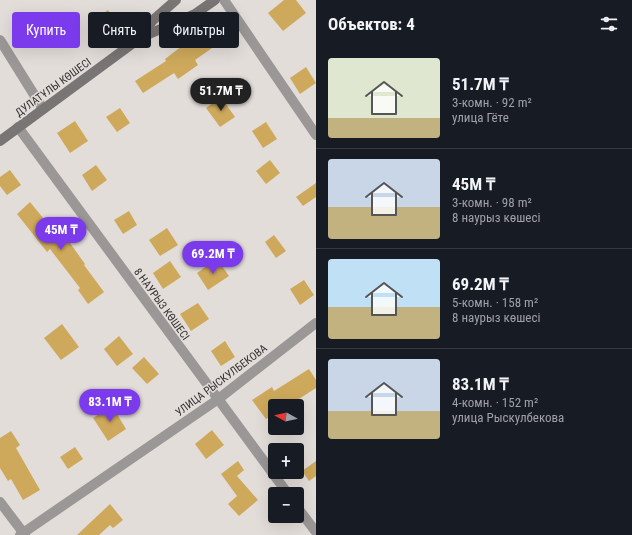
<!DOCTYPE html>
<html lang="ru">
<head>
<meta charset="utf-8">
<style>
  body { margin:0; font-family:"Roboto Condensed",sans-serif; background:#242831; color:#f1f3f6; height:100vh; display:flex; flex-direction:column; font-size:15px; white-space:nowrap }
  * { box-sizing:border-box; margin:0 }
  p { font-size:13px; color:#9ea1a6 }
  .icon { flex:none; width:22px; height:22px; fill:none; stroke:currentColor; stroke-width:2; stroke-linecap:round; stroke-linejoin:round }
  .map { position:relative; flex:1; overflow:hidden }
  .drawer { display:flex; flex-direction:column; background:#171b24; width:316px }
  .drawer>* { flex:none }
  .banner { position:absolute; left:12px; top:12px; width:244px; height:36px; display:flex; gap:8px }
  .needle { width:26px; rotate:278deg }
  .tools { position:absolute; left:268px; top:399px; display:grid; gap:8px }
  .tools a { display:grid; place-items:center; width:36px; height:36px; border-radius:4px; background:#171b24; box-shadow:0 4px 16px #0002; font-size:20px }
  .price { position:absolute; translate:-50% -34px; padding:0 9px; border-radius:14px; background:#7c3aed; color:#fff; font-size:13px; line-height:26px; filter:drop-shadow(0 1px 2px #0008) }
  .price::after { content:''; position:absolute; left:50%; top:24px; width:12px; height:9px; margin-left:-6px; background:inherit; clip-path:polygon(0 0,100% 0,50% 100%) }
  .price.active { background:#222; color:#fff }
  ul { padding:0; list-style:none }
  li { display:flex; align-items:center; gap:12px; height:100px; padding:0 12px }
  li+li { border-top:1px solid #363941 }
  li span { display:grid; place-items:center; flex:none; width:112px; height:80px; border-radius:4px; color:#555 }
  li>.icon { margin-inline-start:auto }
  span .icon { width:48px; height:48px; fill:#fffc; stroke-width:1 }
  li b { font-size:17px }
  h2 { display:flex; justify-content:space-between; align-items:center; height:48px; padding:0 12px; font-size:17px }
  .pill { padding:0 14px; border-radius:4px; background:#171b24; box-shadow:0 4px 16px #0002; font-size:14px; line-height:36px }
  .pill.active { background:#7c3aed; color:#fff }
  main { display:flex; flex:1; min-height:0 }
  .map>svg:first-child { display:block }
  .building { fill:#cea95b }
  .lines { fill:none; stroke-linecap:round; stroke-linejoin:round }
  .street { stroke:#9b9797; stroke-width:10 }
  .secondary { stroke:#7a7575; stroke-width:10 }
  .labels { text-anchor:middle; stroke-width:3; stroke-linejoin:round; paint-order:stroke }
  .street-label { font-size:11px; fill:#33302f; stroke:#e3ddd9 }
</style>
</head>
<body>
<main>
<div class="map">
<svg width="316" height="535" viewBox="0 0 316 535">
  <rect width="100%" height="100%" fill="#e3ddd9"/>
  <g class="building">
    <path d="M 284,0 L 296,0 L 306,13 L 283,31 L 268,13 Z"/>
    <path d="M 108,10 L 120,28 L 108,36 L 95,19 Z"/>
    <path d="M 203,30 L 215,46 L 195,60 L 198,65 L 178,79 L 174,73 L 143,93 L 135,81 L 166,61 L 165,59 Z"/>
    <path d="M 306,67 L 316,83 L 300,94 L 290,78 Z"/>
    <path d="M 221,97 L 235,117 L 220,127 L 206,108 Z"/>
    <path d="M 120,108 L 130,123 L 117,132 L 106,117 Z"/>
    <path d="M 75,121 L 88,141 L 70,153 L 57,133 Z"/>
    <path d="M 266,122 L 277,139 L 263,148 L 252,131 Z"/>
    <path d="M 270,160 L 280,173 L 266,184 L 256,171 Z"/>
    <path d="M 96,165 L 107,180 L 92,191 L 82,175 Z"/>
    <path d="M 10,170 L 21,185 L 7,195 L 0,186 L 0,177 Z"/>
    <path d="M 316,183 L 316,197 L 303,206 L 296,197 Z"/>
    <path d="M 30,202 L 48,224 L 52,220 L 65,236 L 85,264 L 84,265 L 104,292 L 88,304 L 78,290 L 80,288 L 50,249 L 47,252 L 17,214 Z"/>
    <path d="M 129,211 L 137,225 L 123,234 L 114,220 Z"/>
    <path d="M 167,228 L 178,245 L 160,256 L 149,240 Z"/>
    <path d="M 274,235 L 286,251 L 276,258 L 265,242 Z"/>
    <path d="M 217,259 L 229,276 L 208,290 L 197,273 Z"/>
    <path d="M 170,261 L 181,277 L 163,289 L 153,273 Z"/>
    <path d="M 304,280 L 314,295 L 300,305 L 290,289 Z"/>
    <path d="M 198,303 L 209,319 L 191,331 L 180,314 Z"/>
    <path d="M 62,324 L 79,347 L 61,360 L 44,338 Z"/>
    <path d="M 119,336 L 133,354 L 117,366 L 104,349 Z"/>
    <path d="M 225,341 L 235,357 L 221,366 L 211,351 Z"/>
    <path d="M 144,357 L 159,374 L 147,384 L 132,368 Z"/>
    <path d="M 309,369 L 316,380 L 316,388 L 288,406 L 275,406 L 275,413 L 266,419 L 252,400 L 272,387 L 274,391 Z"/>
    <path d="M 112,406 L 126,429 L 108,441 L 93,418 Z"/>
    <path d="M 212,430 L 224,445 L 206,459 L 195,444 Z"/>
    <path d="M 11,431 L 20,445 L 16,448 L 40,490 L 23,500 L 11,479 L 8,481 L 0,468 L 0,438 Z"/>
    <path d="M 75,447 L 83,459 L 68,469 L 60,457 Z"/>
    <path d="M 238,461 L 244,470 L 237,476 L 258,500 L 239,516 L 228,504 L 237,496 L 221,474 Z"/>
    <path d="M 316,461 L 316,476 L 309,481 L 302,471 Z"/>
    <path d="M 110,504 L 123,520 L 113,528 L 110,525 L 99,535 L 77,535 Z"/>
  </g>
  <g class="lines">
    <g class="street">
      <path d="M 224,0 L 316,135"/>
      <path d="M 0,40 L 43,109"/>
      <path d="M 18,127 L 288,494"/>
      <path d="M 0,502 L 25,535"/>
      <path d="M 297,507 L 316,532"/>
      <path d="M 20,535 L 217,400 L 316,323"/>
    </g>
    <g class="secondary">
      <path d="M 140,38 L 152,21 L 176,0"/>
      <path d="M 0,141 L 140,38 L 195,14 L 215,0"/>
    </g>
  </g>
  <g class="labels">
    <g class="street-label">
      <text transform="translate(53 87) rotate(-36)" y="4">ДУЛАТҰЛЫ КӨШЕСІ</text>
      <text transform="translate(162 304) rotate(54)" y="4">8 НАУРЫЗ КӨШЕСІ</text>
      <text transform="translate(221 380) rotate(-37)" y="4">УЛИЦА РЫСКУЛБЕКОВА</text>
    </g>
  </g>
</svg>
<div class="tools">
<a><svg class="needle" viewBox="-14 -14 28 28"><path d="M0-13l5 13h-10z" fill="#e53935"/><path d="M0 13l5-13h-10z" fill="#9ea1a6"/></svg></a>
<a>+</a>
<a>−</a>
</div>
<b class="price active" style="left:221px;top:112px">51.7M ₸</b>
<b class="price" style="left:61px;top:251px">45M ₸</b>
<b class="price" style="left:213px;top:275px">69.2M ₸</b>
<b class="price" style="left:110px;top:423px">83.1M ₸</b>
<div class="banner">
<a class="pill active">Купить</a>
<a class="pill">Снять</a>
<a class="pill">Фильтры</a>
</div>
</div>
<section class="drawer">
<h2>Объектов: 4<svg class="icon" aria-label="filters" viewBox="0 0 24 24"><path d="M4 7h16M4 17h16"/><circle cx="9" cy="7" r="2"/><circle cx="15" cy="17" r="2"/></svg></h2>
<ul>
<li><span style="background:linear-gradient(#dfe7d0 75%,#c2b280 0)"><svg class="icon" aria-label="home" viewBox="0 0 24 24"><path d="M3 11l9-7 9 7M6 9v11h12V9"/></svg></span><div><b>51.7M ₸</b><p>3-комн. · 92 m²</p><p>улица Гёте</p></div></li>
<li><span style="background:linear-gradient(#c9d6e8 60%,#c2b280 0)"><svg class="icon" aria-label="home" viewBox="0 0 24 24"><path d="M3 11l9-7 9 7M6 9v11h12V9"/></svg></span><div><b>45M ₸</b><p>3-комн. · 98 m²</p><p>8 наурыз көшесі</p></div></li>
<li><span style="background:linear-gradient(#bfe0f5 60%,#c2b280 0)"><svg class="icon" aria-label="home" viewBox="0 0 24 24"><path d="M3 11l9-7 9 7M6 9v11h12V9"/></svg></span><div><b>69.2M ₸</b><p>5-комн. · 158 m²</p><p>8 наурыз көшесі</p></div></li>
<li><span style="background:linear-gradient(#c9d6e8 65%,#c2b280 0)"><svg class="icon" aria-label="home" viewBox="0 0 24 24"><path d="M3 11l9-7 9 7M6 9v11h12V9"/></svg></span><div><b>83.1M ₸</b><p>4-комн. · 152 m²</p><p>улица Рыскулбекова</p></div></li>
</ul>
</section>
</main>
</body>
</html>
